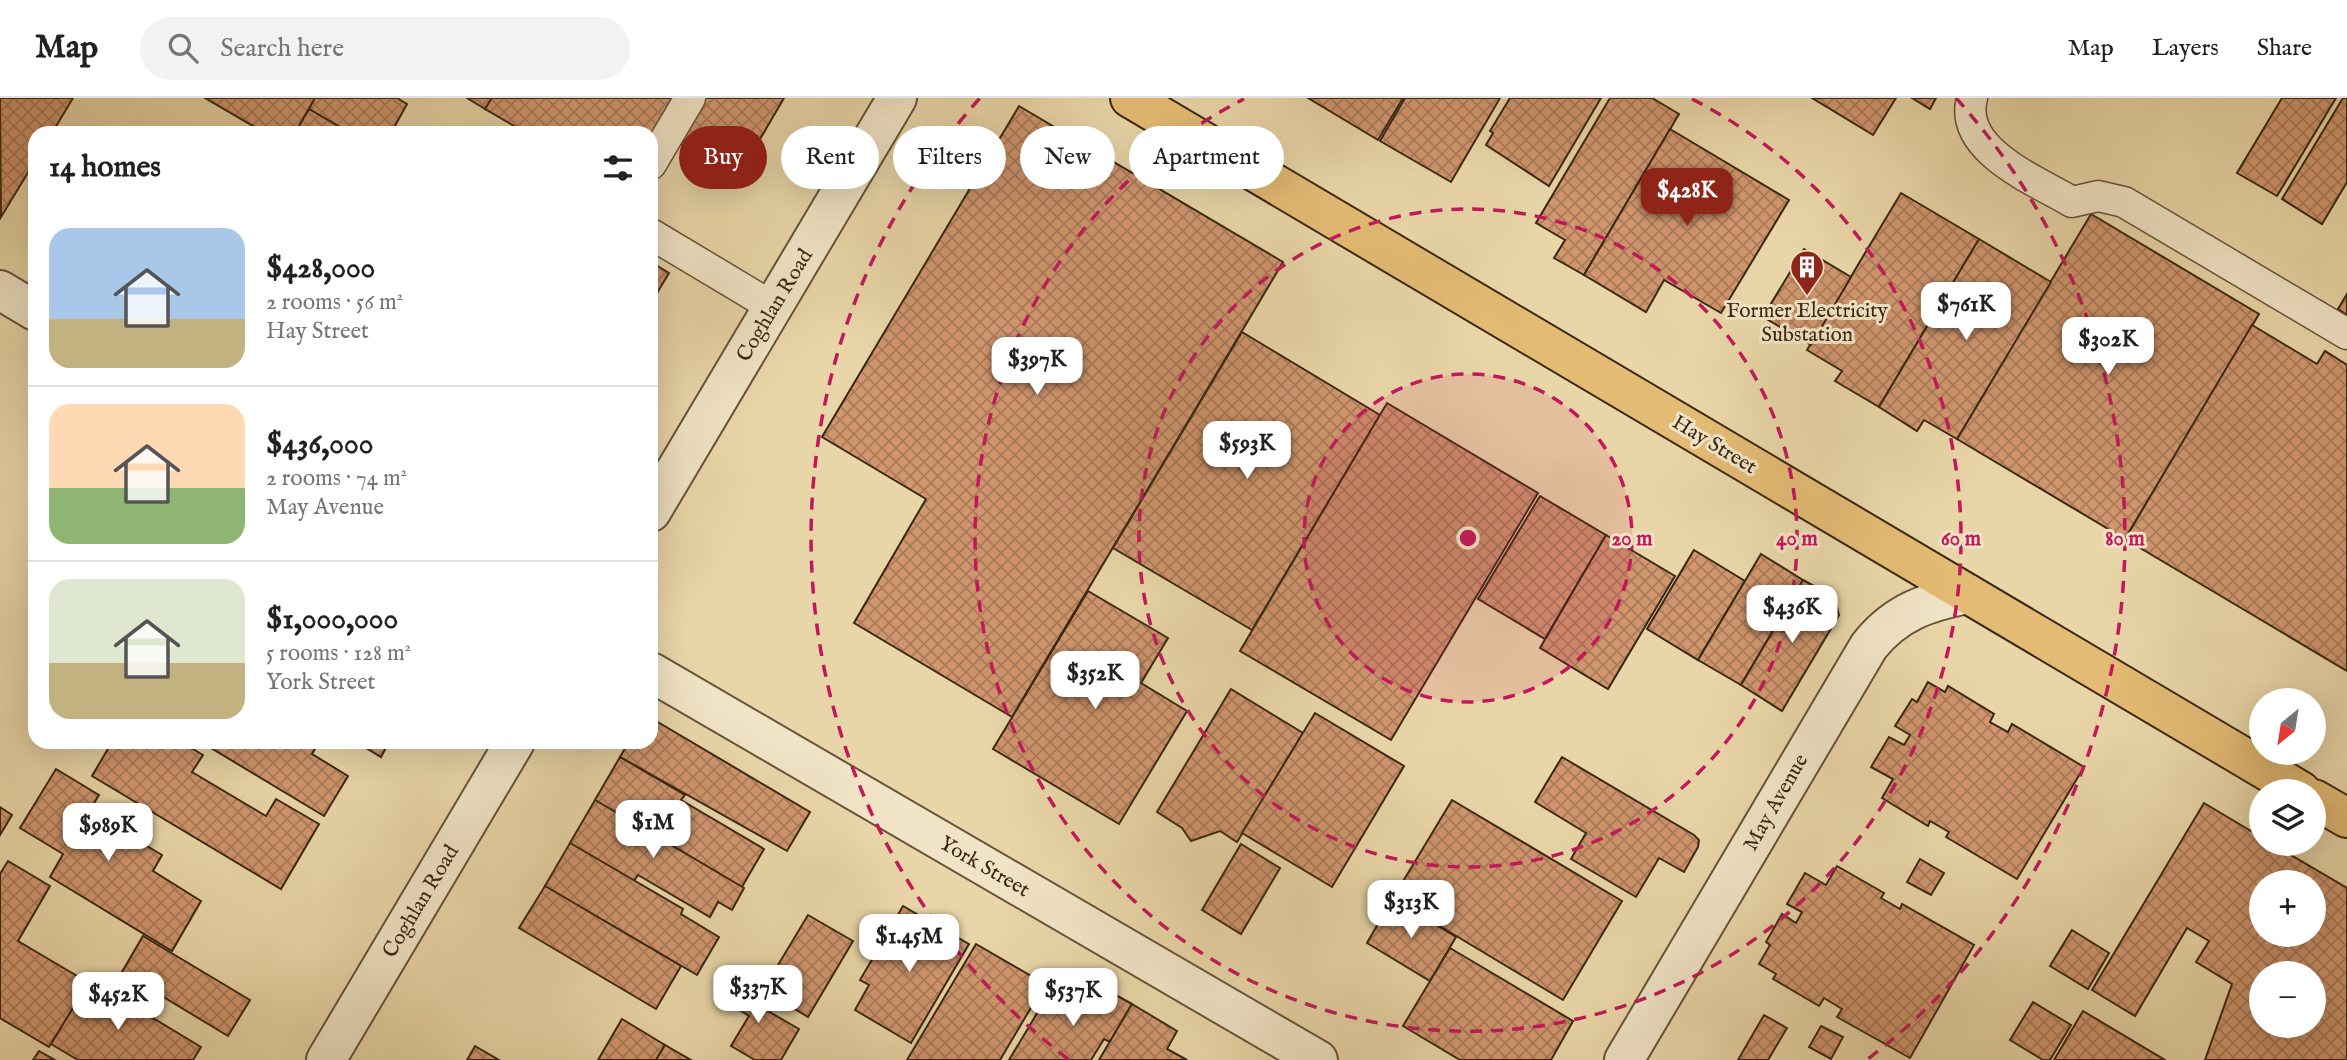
<!DOCTYPE html>
<html lang="en">
<head>
<meta charset="utf-8">
<style>
  body { margin:0; font-family:"IM FELL English",serif; background:#f2f2f2; color:#202124; height:100vh; display:flex; flex-direction:column; font-size:26px; white-space:nowrap }
  * { box-sizing:border-box; margin:0 }
  p { font-size:23px; color:#757577 }
  .icon { flex:none; width:38px; height:38px; fill:none; stroke:currentColor; stroke-width:2; stroke-linecap:round; stroke-linejoin:round }
  .map { position:relative; flex:1; overflow:hidden }
  .drawer { position:absolute; left:28px; top:28px; width:630px; height:623px; display:flex; flex-direction:column; background:#fff; border-radius:21px; box-shadow:0 7px 28px #0002 }
  .drawer>* { flex:none }
  .guide { position:absolute; left:679px; top:28px; width:665px; height:63px; display:flex; gap:14px }
  .needle { width:46px; rotate:210deg }
  .tools { position:absolute; left:2249px; top:590px; display:grid; gap:14px }
  .tools a { display:grid; place-items:center; width:77px; height:77px; border-radius:50%; background:#fff; box-shadow:0 7px 28px #0002; font-size:35px }
  .price { position:absolute; translate:-50% -60px; padding:0 16px; border-radius:14px; background:#fff; color:#222; font-size:23px; line-height:46px; filter:drop-shadow(0 2px 4px #0008) }
  .price::after { content:''; position:absolute; left:50%; top:42px; width:21px; height:16px; margin-left:-10px; background:inherit; clip-path:polygon(0 0,100% 0,50% 100%) }
  .price.active { background:#8f2418; color:#fff }
  ul { padding:0; list-style:none }
  li { display:flex; align-items:center; gap:21px; height:175px; padding:0 21px }
  li+li { border-top:2px solid #e0e0e0 }
  li span { display:grid; place-items:center; flex:none; width:196px; height:140px; border-radius:21px; color:#555 }
  li>.icon { margin-inline-start:auto }
  span .icon { width:84px; height:84px; fill:#fffc; stroke-width:1 }
  li b { font-size:30px }
  h2 { display:flex; justify-content:space-between; align-items:center; height:84px; padding:0 21px; font-size:30px }
  .pill { padding:0 24px; border-radius:32px; background:#fff; box-shadow:0 7px 28px #0002; font-size:24px; line-height:63px }
  .pill.active { background:#8f2418; color:#fff }
  header { display:flex; align-items:center; gap:42px; box-sizing:border-box; height:98px; padding:0 35px; background:#fff; border-bottom:2px solid #e0e0e0 }
  header strong { font-size:33px }
  nav { display:flex; gap:38px; margin-inline-start:auto; font-size:24px }
  .search { width:490px; height:63px; background:#f2f2f2; display:flex; align-items:center; gap:18px; box-sizing:border-box; padding:0 24px; border-radius:38px; color:#757577; font-size:26px }
  .map>svg:first-child { display:block }
  .building { fill:url(#building-cross-hatch); stroke:#3a2713; stroke-width:2; fill-rule:evenodd }
  .lines { fill:none; stroke-linecap:round; stroke-linejoin:round }
  .service-casing { stroke:#665338; stroke-width:33 }
  .minor-casing { stroke:#665338; stroke-width:42 }
  .tertiary-casing { stroke:#665338; stroke-width:42 }
  .primary-casing { stroke:#3a2713; stroke-width:42 }
  .service { stroke:#f1e4c6; stroke-width:30 }
  .minor { stroke:#f1e4c6; stroke-width:38 }
  .tertiary { stroke:#f1e4c6; stroke-width:38 }
  .primary { stroke:#e4bb74; stroke-width:38 }
  .ring { fill:none; stroke:#c2185b; stroke-width:3.5; stroke-dasharray:12 9 }
  .labels { text-anchor:middle; stroke-width:6; stroke-linejoin:round; paint-order:stroke }
  .street-label { font-size:21px; fill:#3a2713; stroke:#f1e4c6 }
  .poi-label { font-size:21px; fill:#3a2713; stroke:#f1e4c6 }
  .centre { fill:#c2185b; stroke:#f1e4c6; stroke-width:3.5 }
  .ring-label { font-size:21px; text-anchor:middle; font-weight:bold; fill:#c2185b; stroke:#f1e4c6; stroke-width:6; stroke-linejoin:round; paint-order:stroke }
</style>
</head>
<body>
<header>
<strong>Map</strong>
<div class="search"><svg class="icon" aria-label="search" viewBox="0 0 24 24"><circle cx="10" cy="10" r="6"/><path d="M15 15l6 6"/></svg>Search here</div>
<nav><a>Map</a><a>Layers</a><a>Share</a></nav>
</header>
<div class="map">
<svg width="2347" height="962" viewBox="0 0 2347 962">
  <defs>
    <pattern id="building-cross-hatch" width="8" height="8" patternUnits="userSpaceOnUse" patternTransform="scale(1.75)"><rect width="8" height="8" fill="#d0966e"/><path d="M0 0l8 8M0 8l8-8" fill="none" stroke="#aa7a59"/></pattern>
  </defs>
  <rect width="100%" height="100%" fill="#e9d6a8"/>
  <filter id="stains"><feTurbulence type="fractalNoise" baseFrequency=".00286" numOctaves="4"/><feColorMatrix values="0 0 0 0 .2 0 0 0 0 .09 0 0 0 0 .02 0 0 0 .5 -.17"/></filter>
  <radialGradient id="worn" r=".72"><stop offset=".6" stop-color="#630" stop-opacity="0"/><stop offset="1" stop-color="#630" stop-opacity=".3"/></radialGradient>
  <g class="building">
    <path d="M 0,0 L 73,0 L 52,35 L 35,35 L 35,63 L 1,119 Z"/>
    <path d="M 205,0 L 315,0 L 295,35 L 265,35 Z"/>
    <path d="M 315,0 L 397,0 L 407,6 L 391,35 L 350,35 L 309,11 Z"/>
    <path d="M 467,0 L 492,0 L 485,11 Z"/>
    <path d="M 492,0 L 683,0 L 651,54 L 651,35 L 526,35 L 485,11 Z"/>
    <path d="M 696,0 L 784,0 L 738,79 L 672,41 Z"/>
    <path d="M 1308,0 L 1403,0 L 1378,42 Z"/>
    <path d="M 1405,0 L 1500,0 L 1451,84 L 1380,43 Z"/>
    <path d="M 1510,0 L 1601,0 L 1549,88 L 1486,47 L 1493,35 L 1490,33 Z"/>
    <path d="M 1610,0 L 1652,0 L 1679,16 L 1584,177 L 1554,160 L 1565,142 L 1536,125 Z"/>
    <path d="M 1812,0 L 1896,0 L 1873,37 Z"/>
    <path d="M 1912,0 L 1936,0 L 1930,11 Z"/>
    <path d="M 2282,0 L 2336,0 L 2277,98 L 2237,75 Z"/>
    <path d="M 2343,0 L 2347,0 L 2347,84 L 2322,126 L 2282,101 Z"/>
    <path d="M 1019,8 L 1283,164 L 1012,619 L 854,525 L 926,401 L 822,339 Z"/>
    <path d="M 309,11 L 350,35 L 295,35 Z"/>
    <path d="M 1670,31 L 1789,102 L 1721,215 L 1664,182 L 1646,214 L 1584,177 Z"/>
    <path d="M 1901,95 L 1979,141 L 1879,309 L 1835,283 L 1842,273 L 1807,252 Z"/>
    <path d="M 2091,116 L 2259,216 L 2125,441 L 1957,341 Z"/>
    <path d="M 1979,141 L 2051,184 L 1957,341 L 1924,322 L 1917,333 L 1879,309 Z"/>
    <path d="M 1804,151 L 1851,179 L 1811,247 L 1763,219 Z"/>
    <path d="M 651,164 L 669,175 L 651,205 Z"/>
    <path d="M 2347,196 L 2347,217 L 2338,211 Z"/>
    <path d="M 2252,227 L 2317,266 L 2325,253 L 2347,267 L 2347,573 L 2125,441 Z"/>
    <path d="M 1242,234 L 1380,317 L 1252,532 L 1113,450 Z"/>
    <path d="M 1387,305 L 1538,395 L 1391,642 L 1240,553 Z"/>
    <path d="M 1540,398 L 1606,437 L 1545,541 L 1478,501 Z"/>
    <path d="M 1606,437 L 1675,478 L 1608,591 L 1540,550 Z"/>
    <path d="M 1694,452 L 1745,483 L 1698,562 L 1647,531 Z"/>
    <path d="M 1761,456 L 1803,482 L 1741,587 L 1698,562 Z"/>
    <path d="M 1803,482 L 1834,499 L 1839,517 L 1782,613 L 1741,587 Z"/>
    <path d="M 1088,493 L 1168,540 L 1141,585 L 1187,613 L 1119,726 L 993,651 Z"/>
    <path d="M 1928,584 L 1945,594 L 1948,588 L 1994,616 L 1990,624 L 2008,634 L 2012,626 L 2084,669 L 2017,781 L 1946,739 L 1949,734 L 1930,723 L 1928,728 L 1882,700 L 1893,681 L 1871,669 L 1889,639 L 1904,647 L 1910,637 L 1895,628 L 1912,601 L 1917,604 Z"/>
    <path d="M 1231,591 L 1303,635 L 1237,744 L 1220,733 L 1191,743 L 1182,730 L 1157,714 Z"/>
    <path d="M 1315,615 L 1404,668 L 1332,789 L 1242,735 Z"/>
    <path d="M 651,620 L 810,714 L 787,753 L 620,659 L 629,644 L 651,644 Z"/>
    <path d="M 112,644 L 181,644 L 203,657 L 192,674 L 266,718 L 276,701 L 319,726 L 281,791 L 92,678 Z"/>
    <path d="M 201,644 L 308,644 L 316,649 L 312,656 L 348,678 L 324,718 Z"/>
    <path d="M 356,644 L 389,644 L 381,659 Z"/>
    <path d="M 620,659 L 685,697 L 681,702 L 764,751 L 742,789 L 595,702 Z"/>
    <path d="M 1562,659 L 1694,737 L 1699,742 L 1698,749 L 1684,774 L 1659,760 L 1636,799 L 1571,761 L 1586,735 L 1535,704 Z"/>
    <path d="M 56,671 L 99,697 L 89,713 L 162,757 L 153,773 L 201,803 L 172,853 L 50,779 L 63,756 L 20,730 Z"/>
    <path d="M 595,702 L 744,790 L 732,812 L 718,804 L 710,819 L 638,777 L 634,783 L 570,745 Z"/>
    <path d="M 1452,702 L 1622,803 L 1563,902 L 1393,800 Z"/>
    <path d="M 2204,705 L 2261,739 L 2261,746 L 2272,746 L 2347,790 L 2347,962 L 2205,962 L 2232,886 L 2196,864 L 2209,843 L 2187,830 L 2135,918 L 2092,892 ZM 2261,784 L 2314,784 L 2314,836 L 2261,836 ZM 2261,875 L 2314,875 L 2314,928 L 2261,928 Z"/>
    <path d="M 0,709 L 12,717 L 0,737 Z"/>
    <path d="M 570,745 L 683,811 L 681,816 L 719,839 L 697,877 L 545,788 Z"/>
    <path d="M 1241,746 L 1280,770 L 1241,836 L 1202,812 Z"/>
    <path d="M 1920,761 L 1944,775 L 1931,797 L 1907,784 Z"/>
    <path d="M 8,763 L 50,788 L 18,843 L 89,885 L 49,949 L 0,920 L 0,776 Z"/>
    <path d="M 1837,768 L 1884,795 L 1881,800 L 1900,811 L 1902,806 L 1974,847 L 1910,960 L 1837,919 L 1842,911 L 1824,900 L 1819,908 L 1773,881 L 1776,876 L 1759,866 L 1770,847 L 1766,844 L 1782,816 L 1796,825 L 1802,814 L 1787,806 L 1805,775 L 1826,787 Z"/>
    <path d="M 545,788 L 681,868 L 656,911 L 519,830 Z"/>
    <path d="M 1393,800 L 1456,839 L 1430,883 L 1367,845 Z"/>
    <path d="M 903,808 L 969,846 L 911,945 L 855,912 L 869,887 L 860,882 Z"/>
    <path d="M 808,817 L 853,843 L 808,919 L 763,892 Z"/>
    <path d="M 2072,832 L 2109,855 L 2088,891 L 2050,868 Z"/>
    <path d="M 143,838 L 250,902 L 228,938 L 122,874 Z"/>
    <path d="M 976,846 L 1045,886 L 1000,962 L 907,962 Z"/>
    <path d="M 1450,850 L 1573,923 L 1551,962 L 1460,962 L 1403,928 Z"/>
    <path d="M 732,879 L 760,895 L 754,905 L 799,931 L 781,962 L 755,962 L 731,948 L 749,918 L 720,900 Z"/>
    <path d="M 90,882 L 201,949 L 193,962 L 78,962 L 51,946 Z"/>
    <path d="M 1094,885 L 1132,906 L 1110,944 L 1104,941 L 1091,962 L 1009,962 L 1048,897 L 1077,913 Z"/>
    <path d="M 2033,904 L 2071,927 L 2050,962 L 2043,962 L 2010,942 Z"/>
    <path d="M 1132,906 L 1177,933 L 1167,951 L 1187,962 L 1099,962 Z"/>
    <path d="M 2083,913 L 2165,962 L 2054,962 Z"/>
    <path d="M 1764,917 L 1787,930 L 1768,962 L 1738,962 Z"/>
    <path d="M 622,921 L 665,947 L 656,962 L 598,962 Z"/>
    <path d="M 1821,928 L 1843,939 L 1831,961 L 1809,949 Z"/>
    <path d="M 665,947 L 691,962 L 656,962 Z"/>
    <path d="M 475,948 L 499,962 L 467,962 Z"/>
    <path d="M 39,953 L 55,962 L 33,962 Z"/>
  </g>
  <g class="lines">
    <g class="service-casing">
      <g id="service">
        <path d="M 1972,0 C 1958,52 2035,82 2072,104 L 2098,98 L 2124,104 L 2347,236"/>
        <path d="M 651,66 L 690,0"/>
        <path d="M 651,136 L 773,209"/>
      </g>
    </g>
    <g class="minor-casing">
      <g id="minor">
        <path d="M 0,192 L 35,213"/>
        <path d="M 651,574 L 1318,962"/>
        <path d="M 1624,962 L 1869,548 C 1896,514 1927,504 1968,496"/>
      </g>
    </g>
    <g class="tertiary-casing">
      <g id="tertiary">
        <path d="M 651,414 L 897,0"/>
        <path d="M 326,962 L 515,644"/>
      </g>
    </g>
    <g class="primary-casing">
      <g id="primary">
        <path d="M 1130,0 L 2301,693"/>
        <path d="M 2314,701 L 2347,720"/>
      </g>
    </g>
    <use href="#service" class="service"/>
    <use href="#minor" class="minor"/>
    <use href="#tertiary" class="tertiary"/>
    <use href="#primary" class="primary"/>
  </g>
  <circle cx="1468" cy="440" r="164" fill="#c2185b" fill-opacity=".12"/>
  <g class="ring">
    <circle cx="1468" cy="440" r="164"/>
    <circle cx="1468" cy="440" r="329"/>
    <path d="M1692 1A493 493 0 1 1 1244 1"/>
    <path d="M1068 961A657 657 0 0 1 980 0M1956 0A657 657 0 0 1 1868 961"/>
  </g>
  <defs>
    <g id="building-pin" transform="scale(1.75)"><path d="M0 17L-7.5 6A9.5 9.5 0 1 1 7.5 6Z" fill="#8f2418" stroke="#f1e4c6"/><path d="M-4-6H4V6H1V3H-1V6H-4ZM-2.5-4.3h1.7v1.8h-1.7ZM.8-4.3h1.7v1.8H.8ZM-2.5-1h1.7V.8h-1.7ZM.8-1h1.7V.8H.8Z" fill="#fff"/></g>
  </defs>
  <g fill-rule="evenodd">
    <use href="#building-pin" x="1807" y="169"/>
  </g>
  <g class="labels">
    <g class="street-label">
      <text transform="translate(774 207) rotate(-59)" y="7">Coghlan Road</text>
      <text transform="translate(1715 346) rotate(31)" y="7">Hay Street</text>
      <text transform="translate(1775 704) rotate(-60)" y="7">May Avenue</text>
      <text transform="translate(985 768) rotate(30)" y="7">York Street</text>
      <text transform="translate(420 803) rotate(-59)" y="7">Coghlan Road</text>
    </g>
    <g class="poi-label">
      <text x="1807" y="219">Former Electricity<tspan x="1807" dy="24">Substation</tspan></text>
    </g>
  </g>
  <circle cx="1468" cy="440" r="10" class="centre"/>
  <g class="ring-label">
    <text x="1632" y="447">20 m</text>
    <text x="1797" y="447">40 m</text>
    <text x="1961" y="447">60 m</text>
    <text x="2125" y="447">80 m</text>
  </g>
  <rect width="100%" height="100%" filter="url(#stains)"/>
  <rect width="100%" height="100%" fill="url(#worn)"/>
</svg>
<div class="tools">
<a><svg class="needle" viewBox="-14 -14 28 28"><path d="M0-13l5 13h-10z" fill="#e53935"/><path d="M0 13l5-13h-10z" fill="#757577"/></svg></a>
<a><svg class="icon" aria-label="layers" viewBox="0 0 24 24"><path d="M12 4l9 5-9 5-9-5zM3 14l9 5 9-5"/></svg></a>
<a>+</a>
<a>−</a>
</div>
<b class="price active" style="left:1687px;top:130px">$428K</b>
<b class="price" style="left:1966px;top:244px">$761K</b>
<b class="price" style="left:2108px;top:279px">$302K</b>
<b class="price" style="left:1037px;top:299px">$397K</b>
<b class="price" style="left:1247px;top:383px">$593K</b>
<b class="price" style="left:1792px;top:547px">$436K</b>
<b class="price" style="left:1095px;top:613px">$352K</b>
<b class="price" style="left:653px;top:762px">$1M</b>
<b class="price" style="left:108px;top:765px">$989K</b>
<b class="price" style="left:1411px;top:842px">$313K</b>
<b class="price" style="left:909px;top:876px">$1.45M</b>
<b class="price" style="left:758px;top:927px">$337K</b>
<b class="price" style="left:1073px;top:930px">$537K</b>
<b class="price" style="left:118px;top:934px">$452K</b>
<div class="guide">
<a class="pill active">Buy</a>
<a class="pill">Rent</a>
<a class="pill">Filters</a>
<a class="pill">New</a>
<a class="pill">Apartment</a>
</div>
<section class="drawer">
<h2>14 homes<svg class="icon" aria-label="filters" viewBox="0 0 24 24"><path d="M4 7h16M4 17h16"/><circle cx="9" cy="7" r="2"/><circle cx="15" cy="17" r="2"/></svg></h2>
<ul>
<li><span style="background:linear-gradient(#a9c7e8 65%,#c2b280 0)"><svg class="icon" aria-label="home" viewBox="0 0 24 24"><path d="M3 11l9-7 9 7M6 9v11h12V9"/></svg></span><div><b>$428,000</b><p>2 rooms · 56 m²</p><p>Hay Street</p></div></li>
<li><span style="background:linear-gradient(#ffd9b3 60%,#8fb573 0)"><svg class="icon" aria-label="home" viewBox="0 0 24 24"><path d="M3 11l9-7 9 7M6 9v11h12V9"/></svg></span><div><b>$436,000</b><p>2 rooms · 74 m²</p><p>May Avenue</p></div></li>
<li><span style="background:linear-gradient(#dfe7d0 60%,#c2b280 0)"><svg class="icon" aria-label="home" viewBox="0 0 24 24"><path d="M3 11l9-7 9 7M6 9v11h12V9"/></svg></span><div><b>$1,000,000</b><p>5 rooms · 128 m²</p><p>York Street</p></div></li>
</ul>
</section>
</div>
</body>
</html>
